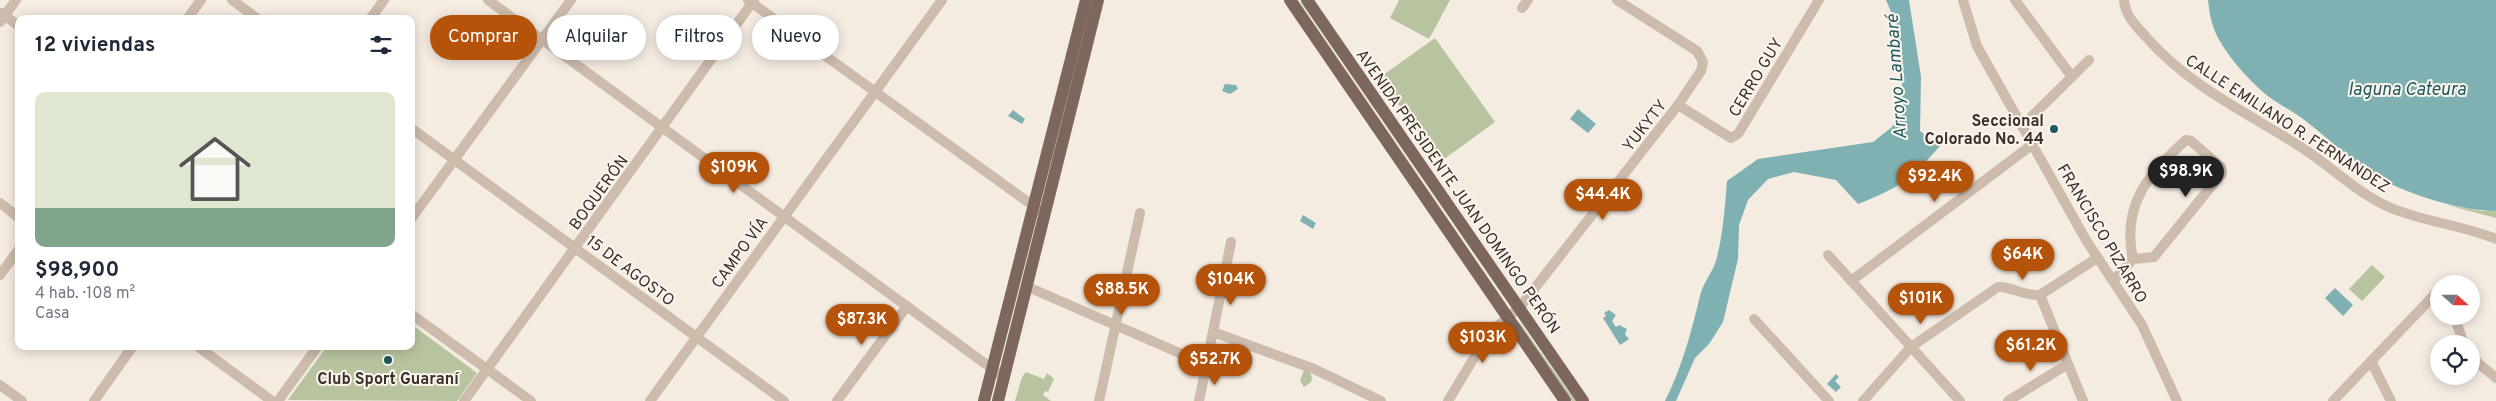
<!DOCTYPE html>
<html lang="es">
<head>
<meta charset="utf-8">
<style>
  body { margin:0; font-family:Overpass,sans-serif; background:#f2f2f3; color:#1f2937; height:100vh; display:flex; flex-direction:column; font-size:19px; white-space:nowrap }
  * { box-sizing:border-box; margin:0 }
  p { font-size:16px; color:#747a83 }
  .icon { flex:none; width:28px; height:28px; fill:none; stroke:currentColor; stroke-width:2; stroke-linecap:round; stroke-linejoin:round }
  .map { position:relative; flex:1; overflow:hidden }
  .side { position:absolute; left:15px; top:15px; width:400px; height:335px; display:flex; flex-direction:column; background:#fff; border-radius:10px; box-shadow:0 2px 12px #0003 }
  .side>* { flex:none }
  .top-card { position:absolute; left:430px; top:15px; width:475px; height:45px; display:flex; gap:10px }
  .needle { width:32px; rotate:111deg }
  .fabs { position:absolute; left:2430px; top:275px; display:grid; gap:10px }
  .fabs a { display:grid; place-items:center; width:50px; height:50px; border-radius:50%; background:#fff; box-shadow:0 2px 12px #0003; font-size:25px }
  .price { position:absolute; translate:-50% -42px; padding:0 11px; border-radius:18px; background:#b45309; color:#fff; font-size:16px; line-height:32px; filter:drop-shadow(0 1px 2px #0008) }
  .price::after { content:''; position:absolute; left:50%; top:30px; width:15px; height:11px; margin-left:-8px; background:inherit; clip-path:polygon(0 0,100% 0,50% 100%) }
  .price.current { background:#222; color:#fff }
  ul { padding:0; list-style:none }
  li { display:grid; align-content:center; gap:10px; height:265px; padding:0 20px }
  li+li { border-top:1px solid #e0e1e3 }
  li span { display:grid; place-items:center; height:155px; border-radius:10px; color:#555 }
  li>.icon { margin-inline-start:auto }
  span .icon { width:90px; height:90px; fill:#fffc; stroke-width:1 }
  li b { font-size:21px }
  h2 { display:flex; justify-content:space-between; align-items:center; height:60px; padding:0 20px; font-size:21px }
  .tag { padding:0 18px; border-radius:22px; background:#fff; box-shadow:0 2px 12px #0003; font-size:18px; line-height:45px }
  .tag.current { background:#b45309; color:#fff }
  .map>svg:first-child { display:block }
  .green { fill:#b8c4a0 }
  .water { fill:#7fb0b2 }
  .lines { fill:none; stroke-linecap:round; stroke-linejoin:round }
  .minor { stroke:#cdbbac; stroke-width:10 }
  .major { stroke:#7d675c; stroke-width:12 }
  .poi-dot { fill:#1f5a5e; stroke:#fbf5ee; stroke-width:2 }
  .labels { text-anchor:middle; stroke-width:4; stroke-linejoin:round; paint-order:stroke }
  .street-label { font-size:16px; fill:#3b302b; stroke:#fbf5ee }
  .poi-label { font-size:16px; font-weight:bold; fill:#3b302b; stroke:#fbf5ee; text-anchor:end }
  .water-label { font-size:18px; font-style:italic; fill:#1f5a5e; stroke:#fbf5ee }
</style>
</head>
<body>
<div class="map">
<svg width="2496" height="401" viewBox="0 0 2496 401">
  <rect width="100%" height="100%" fill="#f4ebe1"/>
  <g class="green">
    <path d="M 1296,0 L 1298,0 L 1506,304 L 1505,304 Z"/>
    <path d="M 1399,0 L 1450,0 L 1429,39 L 1390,18 Z"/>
    <path d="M 1435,38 L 1495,122 L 1440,162 L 1379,78 Z"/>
    <path d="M 2447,205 L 2482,211 L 2496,211 L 2496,218 Z"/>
    <path d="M 2372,265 L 2385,277 L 2362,301 L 2349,289 Z"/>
    <path d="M 1518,322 L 1520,323 L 1575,401 L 1572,401 Z"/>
    <path d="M 411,324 L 477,373 L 457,401 L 288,400 L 327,346 L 411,346 Z"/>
    <path d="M 1308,369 L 1312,377 L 1311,382 L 1304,387 L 1300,381 L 1304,370 Z"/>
    <path d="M 1026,372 L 1044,379 L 1047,373 L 1054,379 L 1048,392 L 1045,391 L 1043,395 L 1051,401 L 1015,401 L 1022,377 Z"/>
  </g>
  <g class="water">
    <path d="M 1886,0 L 1909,0 L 1921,77 L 1920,131 L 1940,146 C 1910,180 1901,187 1858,204 L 1836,180 L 1794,172 L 1768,179 L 1748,200 L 1739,225 L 1738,259 L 1723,322 L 1709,344 L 1695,358 L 1676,401 L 1665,401 C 1682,367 1691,333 1700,296 C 1703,283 1712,273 1716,261 C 1723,236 1725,206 1727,181 L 1758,159 L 1873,142 L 1892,127 L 1902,113 L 1902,68 L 1899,31 Z"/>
    <path d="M 2208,0 L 2496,0 L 2496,211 C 2462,211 2413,196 2383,180 C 2356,164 2332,142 2307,122 C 2297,114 2284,107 2272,99 C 2252,85 2220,49 2213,26 C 2210,18 2209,8 2208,0 Z"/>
    <path d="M 1225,84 L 1236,85 L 1238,89 L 1230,94 L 1222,91 Z"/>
    <path d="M 1578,109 L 1596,124 L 1588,133 L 1570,119 Z"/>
    <path d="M 1013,110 L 1025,119 L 1022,124 L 1008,116 Z"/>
    <path d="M 1303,215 L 1316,223 L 1313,229 L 1300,221 Z"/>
    <path d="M 2335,288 L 2353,305 L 2343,316 L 2325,298 Z"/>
    <path d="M 1609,310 L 1616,315 L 1612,321 L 1616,327 L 1619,325 L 1627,329 L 1625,334 L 1629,339 L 1620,345 L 1603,318 L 1606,316 L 1604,313 Z"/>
    <path d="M 1836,374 L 1839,377 L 1835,381 L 1841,387 L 1836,392 L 1827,384 Z"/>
  </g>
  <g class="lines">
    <g class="minor">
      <path d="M 232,0 L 258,19"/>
      <path d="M 488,0 L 998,373"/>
      <path d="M 748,0 L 1039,210"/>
      <path d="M 1963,0 L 1977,46 L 2086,240 L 2142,325 L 2177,401"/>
      <path d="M 2015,0 L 2072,77"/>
      <path d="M 2124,0 C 2125,16 2137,27 2147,38 C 2192,89 2251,114 2307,151 C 2334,169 2360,195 2391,208 C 2425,222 2462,225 2496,239"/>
      <path d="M 1522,8 L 1528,0"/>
      <path d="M 1,13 L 19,26"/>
      <path d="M 187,19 L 201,0"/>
      <path d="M 370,19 L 384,0"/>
      <path d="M 0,22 L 16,0"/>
      <path d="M 1678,105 L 1731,138 L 1738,134 L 1819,0"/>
      <path d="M 2022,126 L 2089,60"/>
      <path d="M 411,128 L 784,401"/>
      <path d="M 0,203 L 19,218"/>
      <path d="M 411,219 L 571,0"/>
      <path d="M 1828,255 L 1960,401"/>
      <path d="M 0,275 L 19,249"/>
      <path d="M 1851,281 L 2033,144"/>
      <path d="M 2113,281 L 2133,259 C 2121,205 2149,173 2186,140 L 2191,141 L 2221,167 L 2222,173 L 2154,257 L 2133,259"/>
      <path d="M 1028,287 L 1207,365"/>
      <path d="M 2040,295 L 2083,401"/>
      <path d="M 411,314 L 531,401"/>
      <path d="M 2454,316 L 2464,344"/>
      <path d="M 1754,319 L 1829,401"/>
      <path d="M 1213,332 L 1314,369 L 1381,401"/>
      <path d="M 197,346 L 272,401"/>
      <path d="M 2471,357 L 2496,378"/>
      <path d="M 2371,361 L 2391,401"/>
      <path d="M 0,385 L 22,401"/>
      <path d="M 94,401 L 133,346"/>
      <path d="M 278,401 L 318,346"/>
      <path d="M 464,401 L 754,0"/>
      <path d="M 650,401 L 942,0"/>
      <path d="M 837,401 L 907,306"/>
      <path d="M 1099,401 L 1140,213"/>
      <path d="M 1199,401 L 1231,242"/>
      <path d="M 1448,401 L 1489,333 L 1520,307 L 1678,105 L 1701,71 L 1703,62 L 1697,51 L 1617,0"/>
      <path d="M 1863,401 L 1911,347 L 1998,287 C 2011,286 2023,296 2040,295 L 2097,258"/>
      <path d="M 2008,401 L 2068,364"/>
      <path d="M 2333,401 L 2439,290"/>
    </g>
    <g class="major">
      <path d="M 1290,0 L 1565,401"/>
      <path d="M 1307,0 L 1583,401"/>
      <path d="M 984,401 L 1086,0"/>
      <path d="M 998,401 L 1098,0"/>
    </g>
  </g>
  <g class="poi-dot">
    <circle cx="2054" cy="129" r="5"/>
    <circle cx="388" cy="360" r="5"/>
  </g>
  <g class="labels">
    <g class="street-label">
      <text transform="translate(1755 77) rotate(-59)" y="6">CERRO GUY</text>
      <text transform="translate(2288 123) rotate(33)" y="6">CALLE EMILIANO R. FERNANDEZ</text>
      <text transform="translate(1644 125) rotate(-52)" y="6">YUKYTY</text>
      <text transform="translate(1459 191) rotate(55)" y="6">AVENIDA PRESIDENTE JUAN DOMINGO PERÓN</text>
      <text transform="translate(598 192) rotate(-54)" y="6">BOQUERÓN</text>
      <text transform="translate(2103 233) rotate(59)" y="6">FRANCISCO PIZARRO</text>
      <text transform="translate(739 252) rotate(-54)" y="6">CAMPO VÍA</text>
      <text transform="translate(631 270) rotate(37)" y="6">15 DE AGOSTO</text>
    </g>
    <g class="poi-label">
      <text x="2044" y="126">Seccional<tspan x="2044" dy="18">Colorado No. 44</tspan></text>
      <text x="388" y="384" text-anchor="middle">Club Sport Guaraní</text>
    </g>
    <g class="water-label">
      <text transform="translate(1896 77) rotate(-94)" y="6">Arroyo Lambaré</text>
      <text x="2407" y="95">laguna Cateura</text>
    </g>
  </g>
</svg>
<div class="fabs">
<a><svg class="needle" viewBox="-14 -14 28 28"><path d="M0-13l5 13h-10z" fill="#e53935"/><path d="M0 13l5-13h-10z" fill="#747a83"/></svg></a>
<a><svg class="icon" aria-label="locate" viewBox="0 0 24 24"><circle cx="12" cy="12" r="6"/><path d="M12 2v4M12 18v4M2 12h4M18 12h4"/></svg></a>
</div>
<b class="price" style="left:734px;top:194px">$109K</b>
<b class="price current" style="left:2186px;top:198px">$98.9K</b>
<b class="price" style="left:1935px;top:203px">$92.4K</b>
<b class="price" style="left:1603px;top:221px">$44.4K</b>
<b class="price" style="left:2023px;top:281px">$64K</b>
<b class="price" style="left:1231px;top:306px">$104K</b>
<b class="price" style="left:1122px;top:316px">$88.5K</b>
<b class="price" style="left:1921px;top:325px">$101K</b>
<b class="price" style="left:862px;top:346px">$87.3K</b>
<b class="price" style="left:1483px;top:364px">$103K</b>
<b class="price" style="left:2031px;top:372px">$61.2K</b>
<b class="price" style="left:1215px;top:386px">$52.7K</b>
<div class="top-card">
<a class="tag current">Comprar</a>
<a class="tag">Alquilar</a>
<a class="tag">Filtros</a>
<a class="tag">Nuevo</a>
</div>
<section class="side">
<h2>12 viviendas<svg class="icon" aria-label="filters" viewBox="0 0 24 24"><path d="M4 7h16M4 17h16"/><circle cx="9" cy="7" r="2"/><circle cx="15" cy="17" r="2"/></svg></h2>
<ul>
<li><span style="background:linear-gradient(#dfe7d0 75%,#7fa58c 0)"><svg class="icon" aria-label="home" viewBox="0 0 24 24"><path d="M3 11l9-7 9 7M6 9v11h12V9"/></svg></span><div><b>$98,900</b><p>4 hab. · 108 m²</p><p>Casa</p></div></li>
</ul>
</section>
</div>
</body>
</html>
